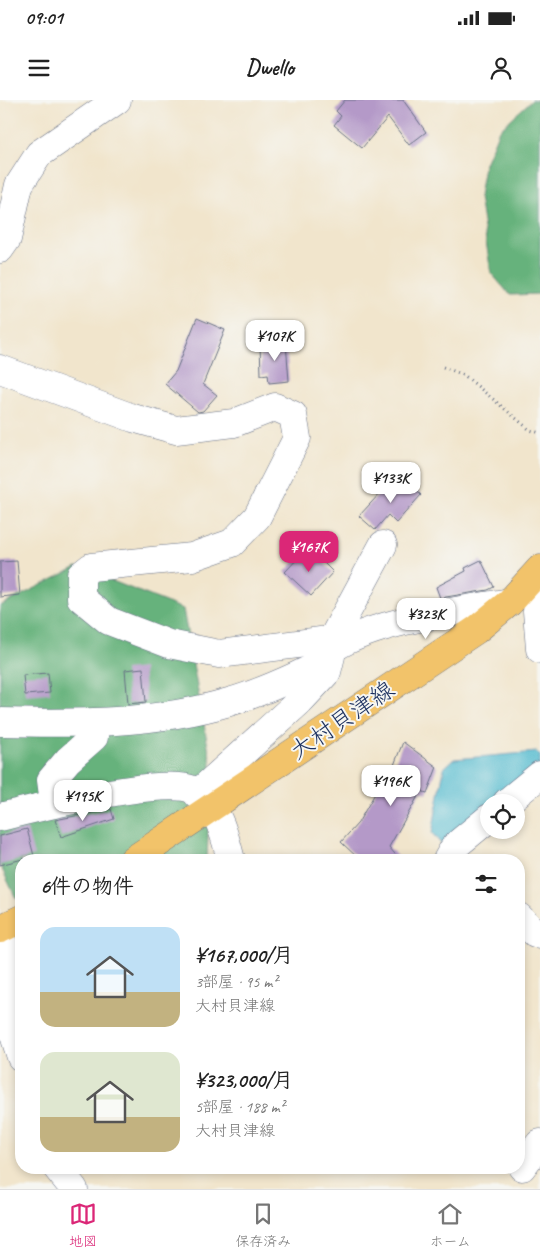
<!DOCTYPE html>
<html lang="ja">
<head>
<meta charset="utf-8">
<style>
  body { margin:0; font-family:Caveat,"Klee One",sans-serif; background:#f6f6f6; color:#222; height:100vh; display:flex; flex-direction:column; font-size:19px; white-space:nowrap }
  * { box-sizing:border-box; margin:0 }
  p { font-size:16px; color:#767676 }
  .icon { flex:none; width:28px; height:28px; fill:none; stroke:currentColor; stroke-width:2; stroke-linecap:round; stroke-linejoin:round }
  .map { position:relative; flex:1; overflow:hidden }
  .details { position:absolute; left:15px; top:754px; width:510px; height:320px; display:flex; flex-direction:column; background:#fff; border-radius:20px; box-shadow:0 2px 8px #0003 }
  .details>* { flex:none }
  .tools { position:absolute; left:480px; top:694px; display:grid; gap:10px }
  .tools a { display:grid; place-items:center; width:45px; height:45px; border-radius:50%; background:#fff; box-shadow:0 2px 8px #0003; font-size:25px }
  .price { position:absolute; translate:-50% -42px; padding:0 11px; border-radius:10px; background:#fff; color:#222; font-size:16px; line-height:32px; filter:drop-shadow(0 1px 2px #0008) }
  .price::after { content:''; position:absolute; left:50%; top:30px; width:15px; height:11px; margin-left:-8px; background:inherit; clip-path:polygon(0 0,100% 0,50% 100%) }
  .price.active { background:#db2777; color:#fff }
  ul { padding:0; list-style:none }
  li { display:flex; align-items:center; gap:15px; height:125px; padding:0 25px }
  li span { display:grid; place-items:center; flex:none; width:140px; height:100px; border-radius:15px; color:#555 }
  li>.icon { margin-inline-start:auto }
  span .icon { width:60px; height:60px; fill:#fffc; stroke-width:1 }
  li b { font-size:21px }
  h2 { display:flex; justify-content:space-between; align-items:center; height:60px; padding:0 25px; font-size:21px }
  .status { display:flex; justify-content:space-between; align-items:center; height:35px; padding:0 25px; background:#fff; direction:ltr }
  .status svg { height:14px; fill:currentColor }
  header { display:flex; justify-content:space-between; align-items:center; height:65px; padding:0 25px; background:#fff; font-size:22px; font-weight:700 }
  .dock { display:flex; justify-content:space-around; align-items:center; height:70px; border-top:1px solid #e0e0e0; background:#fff; font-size:14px; color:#767676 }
  .dock a { display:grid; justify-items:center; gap:2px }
  .dock .active { color:#db2777 }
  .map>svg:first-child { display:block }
  .forest { fill:#66b27b; stroke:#40706c }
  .water { fill:#50b9ce; stroke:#367496 }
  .building { fill:#b499c8 }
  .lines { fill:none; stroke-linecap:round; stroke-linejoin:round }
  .minor-casing { stroke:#666f84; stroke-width:29 }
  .major-casing { stroke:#666f84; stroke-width:29 }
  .path { stroke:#666f84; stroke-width:3; stroke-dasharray:1 4; stroke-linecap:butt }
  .minor { stroke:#fff; stroke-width:28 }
  .major { stroke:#f2c36a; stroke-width:28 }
  .labels { text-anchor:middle; stroke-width:4; stroke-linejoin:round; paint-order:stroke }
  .street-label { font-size:24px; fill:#1b2f5e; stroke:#f6f6f2 }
</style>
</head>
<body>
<div class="status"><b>09:01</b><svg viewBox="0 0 49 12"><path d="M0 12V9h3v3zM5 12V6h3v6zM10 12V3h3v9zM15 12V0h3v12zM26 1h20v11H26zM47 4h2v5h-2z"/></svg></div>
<header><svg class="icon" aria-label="menu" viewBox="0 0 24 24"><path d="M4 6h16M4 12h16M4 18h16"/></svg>Dwello<svg class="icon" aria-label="person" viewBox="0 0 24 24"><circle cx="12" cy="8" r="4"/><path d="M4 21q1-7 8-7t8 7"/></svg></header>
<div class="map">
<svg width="540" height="1089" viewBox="0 0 540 1089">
  <rect width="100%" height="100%" fill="#f6f6f2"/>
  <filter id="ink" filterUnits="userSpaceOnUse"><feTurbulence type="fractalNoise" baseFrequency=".02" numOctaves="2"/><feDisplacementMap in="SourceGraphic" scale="10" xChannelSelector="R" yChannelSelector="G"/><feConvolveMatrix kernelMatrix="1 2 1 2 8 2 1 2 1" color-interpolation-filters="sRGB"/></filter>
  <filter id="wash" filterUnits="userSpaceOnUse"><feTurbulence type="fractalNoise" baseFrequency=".0096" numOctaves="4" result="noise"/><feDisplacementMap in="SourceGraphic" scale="20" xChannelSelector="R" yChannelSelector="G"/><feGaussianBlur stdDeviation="1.12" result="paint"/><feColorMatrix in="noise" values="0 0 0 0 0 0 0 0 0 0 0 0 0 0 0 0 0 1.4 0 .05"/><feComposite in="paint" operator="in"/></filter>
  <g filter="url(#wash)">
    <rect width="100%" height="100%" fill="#f1e5cc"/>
    <g class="forest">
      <path d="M 532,0 L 540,0 L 540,194 L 510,195 L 491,173 L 479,97 L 484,66 L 499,30 Z"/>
      <path d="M 77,467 L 183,509 L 211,663 L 207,760 L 21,760 L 21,800 L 16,798 L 0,765 L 0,506 Z"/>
    </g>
    <path class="water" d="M 537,652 L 540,656 L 540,665 L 498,702 L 489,702 L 489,710 L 442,745 L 432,733 L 444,668 L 454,659 Z"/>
    <g id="blocks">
      <g class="building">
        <path d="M 345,0 L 403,0 L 426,32 L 409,45 L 388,17 L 362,48 L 334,25 L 341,16 L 336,11 Z"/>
        <path d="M 197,218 L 225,230 L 203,284 L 217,295 L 203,311 L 198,312 L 165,284 L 176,271 Z"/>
        <path d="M 286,243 L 289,281 L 269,283 L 268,274 L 261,275 L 260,245 Z"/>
        <path d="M 402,377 L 421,395 L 396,423 L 388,415 L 375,430 L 359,416 L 382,391 L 386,395 Z"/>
        <path d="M 313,452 L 333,472 L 311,496 L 285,472 L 302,454 L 307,459 Z"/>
        <path d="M 481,460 L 494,487 L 488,490 L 440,498 L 436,487 L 466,471 L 465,468 Z"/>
        <path d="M 17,461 L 20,495 L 0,497 L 0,462 Z"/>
        <path d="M 143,568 L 146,602 L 128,604 L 125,570 Z"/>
        <path d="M 48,573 L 50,593 L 25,595 L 23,575 Z"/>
        <path d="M 403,642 L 437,667 L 427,693 L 421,691 L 389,747 L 400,760 L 360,760 L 341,742 L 358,723 L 388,671 L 391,673 Z"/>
        <path d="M 111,709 L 114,719 L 61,737 L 55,720 Z"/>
        <path d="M 27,729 L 34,756 L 0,765 L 0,736 Z"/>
      </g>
    </g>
  </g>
  <g filter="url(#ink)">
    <use href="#blocks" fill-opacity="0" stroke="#666f84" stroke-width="1"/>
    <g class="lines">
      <g class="minor-casing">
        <g id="minor">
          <path d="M 0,149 L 7,139 L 19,85 L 39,54 L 117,0"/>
          <path d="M 0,269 L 133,318 L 176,330 L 234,323 L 275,307 L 293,315 L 297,338 L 257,417 L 232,443 L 192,457 L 91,467 L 81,475 L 81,498 L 109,521 L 169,544 L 219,554 L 321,541 L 333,547"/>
          <path d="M 540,503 L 537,511 L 540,549"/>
          <path d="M 329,545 L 383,445"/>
          <path d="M 0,622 C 77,624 155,624 229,602 C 254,595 294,578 316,566 C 324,562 327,551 335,547 C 380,520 458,511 510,502"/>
          <path d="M 197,694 L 300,601 L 327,572 L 331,556"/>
          <path d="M 507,702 L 540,675"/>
          <path d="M 54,703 L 51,680 L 68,660 L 94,637 L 94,623"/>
          <path d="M 0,717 C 33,709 170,674 195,691 C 219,709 224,733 231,760"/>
          <path d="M 447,760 L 455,746 L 489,718"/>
          <path d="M 519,817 L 535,833 L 540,834"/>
          <path d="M 0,832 L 8,857 L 8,916 L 21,957"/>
          <path d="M 522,1067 L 540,1043"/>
          <path d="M 57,1068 L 74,1089"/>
        </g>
      </g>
      <g class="major-casing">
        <g id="major">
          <path d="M 133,760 L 476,530 L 510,502 L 540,469"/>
          <path d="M 0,829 L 21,819"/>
        </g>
      </g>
      <path class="path" d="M 443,267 L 464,275 L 530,330 L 540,333"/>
      <use href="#minor" class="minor"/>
      <use href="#major" class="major"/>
    </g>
  </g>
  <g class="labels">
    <g class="street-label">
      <text transform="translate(342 620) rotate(-34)" y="8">大村貝津線</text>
    </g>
  </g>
</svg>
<div class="tools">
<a><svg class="icon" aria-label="locate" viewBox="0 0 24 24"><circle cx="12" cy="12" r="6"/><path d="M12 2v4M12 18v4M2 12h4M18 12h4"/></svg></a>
</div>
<b class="price" style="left:275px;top:262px">¥107K</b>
<b class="price" style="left:391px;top:404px">¥133K</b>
<b class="price active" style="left:309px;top:473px">¥167K</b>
<b class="price" style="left:426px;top:540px">¥323K</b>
<b class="price" style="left:391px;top:707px">¥196K</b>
<b class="price" style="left:83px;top:722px">¥195K</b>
<section class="details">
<h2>6件の物件<svg class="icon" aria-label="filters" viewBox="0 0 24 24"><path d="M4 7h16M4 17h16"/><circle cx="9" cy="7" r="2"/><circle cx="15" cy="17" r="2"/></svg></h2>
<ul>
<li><span style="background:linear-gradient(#bfe0f5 65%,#c2b280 0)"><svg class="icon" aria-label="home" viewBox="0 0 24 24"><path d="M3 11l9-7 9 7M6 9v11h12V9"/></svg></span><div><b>¥167,000/月</b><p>3部屋 · 95 m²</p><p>大村貝津線</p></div></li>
<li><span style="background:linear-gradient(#dfe7d0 65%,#c2b280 0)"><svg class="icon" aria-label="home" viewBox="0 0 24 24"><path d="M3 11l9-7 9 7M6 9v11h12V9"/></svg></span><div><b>¥323,000/月</b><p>5部屋 · 188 m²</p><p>大村貝津線</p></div></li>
</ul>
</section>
</div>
<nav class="dock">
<a class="active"><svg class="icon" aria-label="map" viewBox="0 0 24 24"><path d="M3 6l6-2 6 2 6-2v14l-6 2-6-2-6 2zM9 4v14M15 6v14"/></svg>地図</a>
<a><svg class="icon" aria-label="saved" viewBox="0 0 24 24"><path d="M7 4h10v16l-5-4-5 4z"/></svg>保存済み</a>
<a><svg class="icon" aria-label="home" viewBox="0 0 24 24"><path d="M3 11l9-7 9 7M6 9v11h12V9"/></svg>ホーム</a>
</nav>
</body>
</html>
